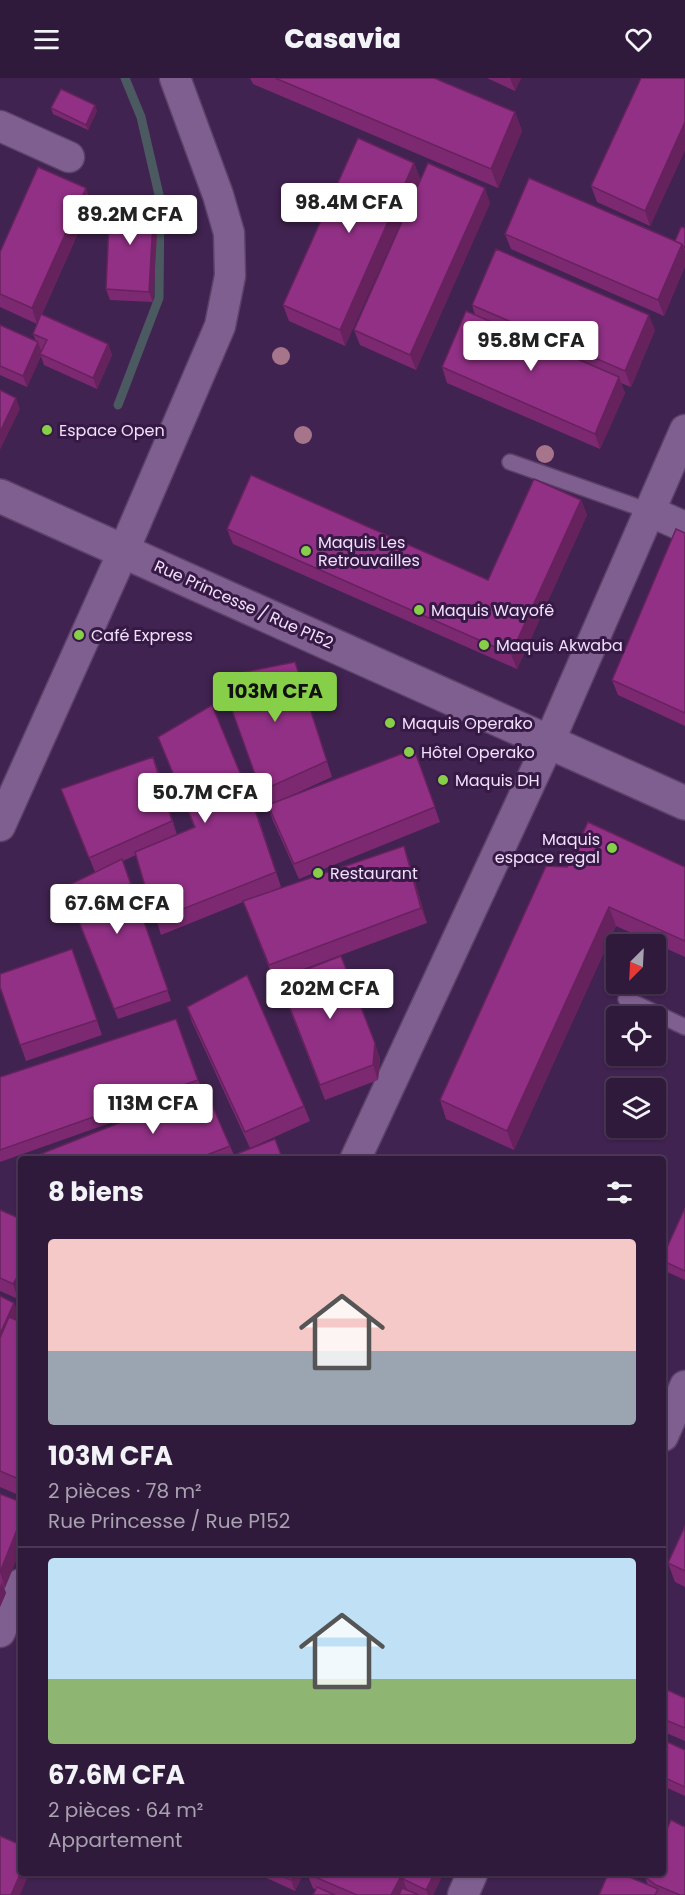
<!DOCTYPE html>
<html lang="fr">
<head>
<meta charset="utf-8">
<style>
  body { margin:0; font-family:Poppins,sans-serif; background:#382343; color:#f1f3f6; height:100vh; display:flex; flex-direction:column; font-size:22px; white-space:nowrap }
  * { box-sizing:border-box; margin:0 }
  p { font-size:20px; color:#a8a1af }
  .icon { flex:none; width:33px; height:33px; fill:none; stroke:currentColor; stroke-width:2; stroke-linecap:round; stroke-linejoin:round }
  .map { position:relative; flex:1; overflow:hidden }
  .details { position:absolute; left:18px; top:1078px; width:648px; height:720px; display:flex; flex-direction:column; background:#301a3c; border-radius:6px; box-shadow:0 2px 4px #0004,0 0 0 2px #4b3856 }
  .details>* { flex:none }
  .needle { width:39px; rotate:204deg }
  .tools { position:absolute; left:606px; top:856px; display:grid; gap:12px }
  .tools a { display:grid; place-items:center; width:60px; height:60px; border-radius:6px; background:#301a3c; box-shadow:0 2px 4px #0004,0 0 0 2px #4b3856; font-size:30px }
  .price { position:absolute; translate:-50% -51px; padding:0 14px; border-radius:6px; background:#fff; color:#222; font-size:20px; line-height:39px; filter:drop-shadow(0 2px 3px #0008) }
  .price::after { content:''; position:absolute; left:50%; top:36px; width:18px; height:14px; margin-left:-9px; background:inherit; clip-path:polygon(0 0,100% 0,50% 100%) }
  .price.active { background:#88cf49; color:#111 }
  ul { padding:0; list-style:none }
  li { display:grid; align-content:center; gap:12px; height:318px; padding:0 30px }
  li+li { border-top:2px solid #4b3856 }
  li span { display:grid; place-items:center; height:186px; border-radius:6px; color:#555 }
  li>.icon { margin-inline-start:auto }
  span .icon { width:108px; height:108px; fill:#fffc; stroke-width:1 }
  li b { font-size:26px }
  h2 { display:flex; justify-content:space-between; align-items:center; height:72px; padding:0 30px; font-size:26px }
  header { display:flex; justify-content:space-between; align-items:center; height:78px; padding:0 30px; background:#301a3c; font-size:27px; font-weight:800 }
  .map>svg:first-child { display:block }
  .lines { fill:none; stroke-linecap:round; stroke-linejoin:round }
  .stream { stroke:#4b5961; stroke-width:9 }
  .lane-casing { stroke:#5c4168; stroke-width:18 }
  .street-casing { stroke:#5c4168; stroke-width:33 }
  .secondary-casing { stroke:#5c4168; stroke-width:36 }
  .lane { stroke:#7f5f90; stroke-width:15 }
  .street { stroke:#7f5f90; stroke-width:30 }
  .secondary { stroke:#7f5f90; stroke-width:33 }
  .tree { fill:#a6748b }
  .wall { fill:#7d2972 }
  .shaded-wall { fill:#66225d }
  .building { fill:#913085; stroke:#66225d; stroke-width:1.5 }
  .poi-dot { fill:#88cf49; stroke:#361944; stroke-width:2 }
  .labels { text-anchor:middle; stroke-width:6; stroke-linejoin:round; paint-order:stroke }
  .poi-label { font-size:16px; fill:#f1e0fc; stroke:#361944; text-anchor:start }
  .street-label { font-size:16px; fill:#f1e0fc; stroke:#361944 }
</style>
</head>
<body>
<header><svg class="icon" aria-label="menu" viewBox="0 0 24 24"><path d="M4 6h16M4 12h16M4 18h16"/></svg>Casavia<svg class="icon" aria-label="heart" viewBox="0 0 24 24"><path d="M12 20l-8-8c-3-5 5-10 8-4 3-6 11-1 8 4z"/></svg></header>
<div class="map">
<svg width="685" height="1817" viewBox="0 0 685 1817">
  <rect width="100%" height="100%" fill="#402350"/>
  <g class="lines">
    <path class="stream" d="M 118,327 L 159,220 L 160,121 L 141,39 L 125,0"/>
    <g class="lane-casing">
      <g id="lane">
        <path d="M 510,384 L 649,433"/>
        <path d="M 626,921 L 685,949"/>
      </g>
    </g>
    <g class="street-casing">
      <g id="street">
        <path d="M 0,48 L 69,79"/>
        <path d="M 649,433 L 685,449"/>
        <path d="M 0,748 L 124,472 L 220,248 L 230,198 L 229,155 L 218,117 L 175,0"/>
        <path d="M 355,1082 L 549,664 L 685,352"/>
        <path d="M 663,1358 L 685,1308"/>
        <path d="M 0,1554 L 21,1506"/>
        <path d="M 463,1817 L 472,1796"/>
      </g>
    </g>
    <g class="secondary-casing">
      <path id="secondary" d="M 0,418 L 685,725"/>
    </g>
    <use href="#lane" class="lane"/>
    <use href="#street" class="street"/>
    <use href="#secondary" class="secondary"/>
  </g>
  <g class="tree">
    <circle cx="281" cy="278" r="9"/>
    <circle cx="303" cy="357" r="9"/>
    <circle cx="545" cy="376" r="9"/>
  </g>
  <g class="wall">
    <path d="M 250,0 L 434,0 L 515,34 L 522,53 L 498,110 L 253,6 Z"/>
    <path d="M 487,0 L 521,0 L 515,13 Z"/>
    <path d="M 685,0 L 685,72 L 650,148 L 597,124 L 591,108 Z"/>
    <path d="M 51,30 L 97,33 L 88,52 L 53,36 Z"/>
    <path d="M 414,85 L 420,101 L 345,268 L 289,243 L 283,227 Z"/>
    <path d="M 154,125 L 158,136 L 153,224 L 110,222 L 106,211 Z"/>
    <path d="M 490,125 L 416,292 L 360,267 L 354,252 Z"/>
    <path d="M 91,126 L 42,236 L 108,266 L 112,277 L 97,311 L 44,287 L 41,278 L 27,309 L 0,297 L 0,247 L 36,263 L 33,256 L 37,246 L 0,229 L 0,174 Z"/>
    <path d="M 685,150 L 685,188 L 664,238 L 511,171 L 505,156 L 675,163 Z"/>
    <path d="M 472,227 L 655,252 L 631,309 L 621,305 L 625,315 L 600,371 L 447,305 L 442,289 L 475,237 Z"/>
    <path d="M 581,422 L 587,437 L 517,591 L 233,466 L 227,451 L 488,502 Z"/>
    <path d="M 685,455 L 685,648 L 618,617 L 612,602 Z"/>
    <path d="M 295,584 L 332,699 L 277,724 L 414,671 L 440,744 L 299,801 L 273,743 L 268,728 L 267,729 L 220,599 Z"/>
    <path d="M 158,659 L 259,741 L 281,809 L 267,815 L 404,768 L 409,783 L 427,845 L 274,902 L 243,824 L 161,857 L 136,777 L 123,783 L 171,923 L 118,941 L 69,819 L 95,794 L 61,711 L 153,679 L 159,694 L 177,757 L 194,749 Z"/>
    <path d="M 567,789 L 685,789 L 685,879 L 616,848 L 514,1072 L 446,1041 L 440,1022 Z"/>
    <path d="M 72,871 L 102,957 L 26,983 L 0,909 Z"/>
    <path d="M 284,917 L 380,980 L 378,1002 L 325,1022 Z"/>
    <path d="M 187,929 L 304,1028 L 310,1043 L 250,1070 L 192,944 Z"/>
    <path d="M 176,941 L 202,1012 L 230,1068 L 234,1077 L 283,1082 L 40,1082 L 181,1020 L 0,1084 L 0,999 Z"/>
    <path d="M 685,1130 L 685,1202 L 665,1193 L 663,1188 L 663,1178 Z"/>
    <path d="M 0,1132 L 18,1221 L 0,1213 Z"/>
    <path d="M 0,1218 L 14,1225 L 18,1236 L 15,1241 L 21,1244 L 21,1418 L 0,1409 Z"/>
    <path d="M 0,1416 L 5,1510 L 4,1510 L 6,1515 L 0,1529 Z"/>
    <path d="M 685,1448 L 685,1509 L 675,1504 L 668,1485 Z"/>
    <path d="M 663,1610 L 685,1620 L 685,1663 L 664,1654 L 663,1656 Z"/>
    <path d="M 663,1662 L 685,1672 L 685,1718 L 663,1708 Z"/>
    <path d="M 258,1796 L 303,1796 L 295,1813 Z"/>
    <path d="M 307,1796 L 443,1796 L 433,1817 L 313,1817 L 316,1812 L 313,1810 Z"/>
    <path d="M 645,1799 L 685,1817 L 599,1817 L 648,1807 Z"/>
  </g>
  <g class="shaded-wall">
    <path d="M 510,0 L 521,0 L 515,13 Z"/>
    <path d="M 95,27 L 97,33 L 88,52 L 86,47 Z"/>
    <path d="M 515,34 L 522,53 L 498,110 L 491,91 Z"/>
    <path d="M 685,44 L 685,72 L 650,148 L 645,133 Z"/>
    <path d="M 414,85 L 420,101 L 345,268 L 340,252 Z"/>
    <path d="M 86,110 L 91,126 L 37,246 L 32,230 Z"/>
    <path d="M 485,110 L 490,125 L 416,292 L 410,277 Z"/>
    <path d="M 154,125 L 158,136 L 153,224 L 149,214 Z"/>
    <path d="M 682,166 L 685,173 L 685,188 L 664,238 L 658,222 Z"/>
    <path d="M 649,237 L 655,252 L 631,309 L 625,293 Z"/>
    <path d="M 38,264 L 42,275 L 40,276 L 41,278 L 27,309 L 23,298 Z"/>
    <path d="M 108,266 L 112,277 L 97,311 L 93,300 Z"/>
    <path d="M 619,299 L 625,315 L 600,371 L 595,356 Z"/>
    <path d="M 16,320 L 20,331 L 0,372 L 0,354 Z"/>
    <path d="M 581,422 L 587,437 L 517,591 L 511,576 Z"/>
    <path d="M 153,679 L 159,694 L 177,759 L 172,743 Z"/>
    <path d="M 404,768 L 409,783 L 427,845 L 421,830 Z"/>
    <path d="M 609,829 L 616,848 L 514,1072 L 507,1053 Z"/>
    <path d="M 375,965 L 380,980 L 378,1002 L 373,987 Z"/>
    <path d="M 21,1193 L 21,1217 L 18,1221 L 13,1206 Z"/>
    <path d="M 14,1225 L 18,1236 L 0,1276 L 0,1256 Z"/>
    <path d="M 21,1442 L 21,1471 L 5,1510 L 0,1494 Z"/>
    <path d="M 2,1504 L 6,1515 L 0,1529 L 0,1509 Z"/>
    <path d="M 21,1794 L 21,1796 L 29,1796 L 20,1817 L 11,1817 Z"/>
    <path d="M 295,1796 L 303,1796 L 295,1813 L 291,1802 Z"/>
    <path d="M 402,1796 L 414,1796 L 403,1801 L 407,1812 L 405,1817 L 391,1817 Z"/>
    <path d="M 434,1796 L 443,1796 L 433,1817 L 428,1817 L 426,1812 Z"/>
  </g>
  <g class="building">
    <path d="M 275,0 L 434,0 L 515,34 L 491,91 Z"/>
    <path d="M 641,0 L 685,0 L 685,44 L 645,133 L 591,108 Z"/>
    <path d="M 61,11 L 95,27 L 86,47 L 51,30 Z"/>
    <path d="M 358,60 L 414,85 L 340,252 L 283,227 Z"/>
    <path d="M 428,85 L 485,110 L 410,277 L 354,252 Z"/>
    <path d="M 38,89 L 86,110 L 32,230 L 0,216 L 0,174 Z"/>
    <path d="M 529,100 L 682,166 L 658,222 L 505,156 Z"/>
    <path d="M 110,122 L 154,125 L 149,214 L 106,211 Z"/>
    <path d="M 681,149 L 685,150 L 685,170 L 684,169 L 682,166 L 675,163 Z"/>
    <path d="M 496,171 L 649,237 L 625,293 L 472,227 Z"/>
    <path d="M 466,233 L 619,299 L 595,356 L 442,289 Z"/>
    <path d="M 41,236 L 108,266 L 93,300 L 40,276 L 47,262 L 33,256 Z"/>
    <path d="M 0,247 L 38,264 L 23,298 L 0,288 Z"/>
    <path d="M 0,312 L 16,320 L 0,354 Z"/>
    <path d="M 251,397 L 488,502 L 534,401 L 581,422 L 511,576 L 227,451 Z"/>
    <path d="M 676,451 L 685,455 L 685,635 L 612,602 Z"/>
    <path d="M 295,584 L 327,683 L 261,713 L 220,599 Z"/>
    <path d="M 212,627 L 253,726 L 276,794 L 155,842 L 135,774 L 195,749 L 158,659 Z"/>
    <path d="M 414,671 L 435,729 L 294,786 L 268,727 Z"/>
    <path d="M 153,679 L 172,743 L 89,780 L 61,711 Z"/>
    <path d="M 588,744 L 685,789 L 685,863 L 609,829 L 507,1053 L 440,1022 L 546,788 L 567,789 Z"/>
    <path d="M 404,768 L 421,830 L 269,887 L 243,823 Z"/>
    <path d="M 122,781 L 168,912 L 114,931 L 65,809 Z"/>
    <path d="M 72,871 L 97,942 L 20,967 L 0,909 L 0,896 Z"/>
    <path d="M 341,878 L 375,965 L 373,987 L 320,1007 L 279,902 Z"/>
    <path d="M 247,897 L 304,1028 L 245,1054 L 187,929 Z"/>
    <path d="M 176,941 L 198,1002 L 0,1072 L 0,999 Z"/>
    <path d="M 205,1011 L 230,1068 L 194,1082 L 40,1082 L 38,1077 Z"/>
    <path d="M 275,1061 L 283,1082 L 221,1082 Z"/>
    <path d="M 685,1130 L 685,1193 L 663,1183 L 663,1178 Z"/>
    <path d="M 0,1132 L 21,1141 L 21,1193 L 13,1206 L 0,1200 Z"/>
    <path d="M 0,1218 L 14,1225 L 0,1256 Z"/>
    <path d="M 9,1239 L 21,1244 L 21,1402 L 0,1393 L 0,1260 Z"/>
    <path d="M 0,1416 L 21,1424 L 21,1442 L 0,1494 Z"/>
    <path d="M 685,1448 L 685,1493 L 668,1485 Z"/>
    <path d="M 663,1610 L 685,1620 L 685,1650 L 663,1641 Z"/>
    <path d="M 663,1662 L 685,1672 L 685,1709 L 663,1699 Z"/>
    <path d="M 671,1742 L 685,1749 L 685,1817 L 680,1817 L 656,1807 L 645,1799 L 647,1796 L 663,1796 L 663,1760 Z"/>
    <path d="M 0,1758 L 21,1767 L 21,1794 L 11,1817 L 0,1817 Z"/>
    <path d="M 277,1796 L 295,1796 L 291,1802 Z"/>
    <path d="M 308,1796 L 402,1796 L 391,1817 L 357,1817 Z"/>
    <path d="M 406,1796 L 434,1796 L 426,1812 L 403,1801 Z"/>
    <path d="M 608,1796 L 622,1796 L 658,1811 L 655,1817 L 599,1817 Z"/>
    <path d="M 317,1809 L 335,1817 L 313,1817 Z"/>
    <path d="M 402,1810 L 419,1817 L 399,1817 Z"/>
  </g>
  <g class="poi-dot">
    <circle cx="47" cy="352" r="6"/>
    <circle cx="306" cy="473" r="6"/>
    <circle cx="419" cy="532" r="6"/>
    <circle cx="79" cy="557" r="6"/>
    <circle cx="484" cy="567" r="6"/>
    <circle cx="390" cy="645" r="6"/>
    <circle cx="409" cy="674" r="6"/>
    <circle cx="443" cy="702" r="6"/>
    <circle cx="612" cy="770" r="6"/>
    <circle cx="318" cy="795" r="6"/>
  </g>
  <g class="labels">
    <g class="poi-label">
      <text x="59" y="358">Espace Open</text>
      <text x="318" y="470">Maquis Les<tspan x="318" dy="18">Retrouvailles</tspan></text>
      <text x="431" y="538">Maquis Wayofê</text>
      <text x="91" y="563">Café Express</text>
      <text x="496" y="573">Maquis Akwaba</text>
      <text x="402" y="651">Maquis Operako</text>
      <text x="421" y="680">Hôtel Operako</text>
      <text x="455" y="708">Maquis DH</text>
      <text x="600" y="767" text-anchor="end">Maquis<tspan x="600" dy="18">espace regal</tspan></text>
      <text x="330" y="801">Restaurant</text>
    </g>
    <g class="street-label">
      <text transform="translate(244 526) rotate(24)" y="6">Rue Princesse / Rue P152</text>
    </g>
  </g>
</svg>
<div class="tools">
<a><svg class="needle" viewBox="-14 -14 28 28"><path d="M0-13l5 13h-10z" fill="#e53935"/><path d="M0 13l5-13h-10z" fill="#a8a1af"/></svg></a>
<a><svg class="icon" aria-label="locate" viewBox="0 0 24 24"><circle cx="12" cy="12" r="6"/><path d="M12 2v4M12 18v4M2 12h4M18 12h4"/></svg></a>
<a><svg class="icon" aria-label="layers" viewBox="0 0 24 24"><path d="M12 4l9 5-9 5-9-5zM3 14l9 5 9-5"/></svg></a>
</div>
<b class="price" style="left:349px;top:156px">98.4M CFA</b>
<b class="price" style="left:130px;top:168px">89.2M CFA</b>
<b class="price" style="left:531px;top:294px">95.8M CFA</b>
<b class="price active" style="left:275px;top:645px">103M CFA</b>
<b class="price" style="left:205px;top:746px">50.7M CFA</b>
<b class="price" style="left:117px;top:857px">67.6M CFA</b>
<b class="price" style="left:330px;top:942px">202M CFA</b>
<b class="price" style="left:153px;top:1057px">113M CFA</b>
<section class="details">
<h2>8 biens<svg class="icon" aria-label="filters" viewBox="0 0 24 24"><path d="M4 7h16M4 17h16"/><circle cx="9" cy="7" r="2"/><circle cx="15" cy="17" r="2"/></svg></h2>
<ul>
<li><span style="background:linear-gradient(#f6c9c9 60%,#9aa5b1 0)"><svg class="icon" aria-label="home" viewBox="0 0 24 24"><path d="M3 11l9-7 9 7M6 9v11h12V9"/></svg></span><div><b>103M CFA</b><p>2 pièces · 78 m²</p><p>Rue Princesse / Rue P152</p></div></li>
<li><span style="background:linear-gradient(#bfe0f5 65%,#8fb573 0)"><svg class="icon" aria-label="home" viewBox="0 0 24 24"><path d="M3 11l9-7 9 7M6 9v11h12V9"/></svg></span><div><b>67.6M CFA</b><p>2 pièces · 64 m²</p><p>Appartement</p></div></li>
</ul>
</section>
</div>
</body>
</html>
